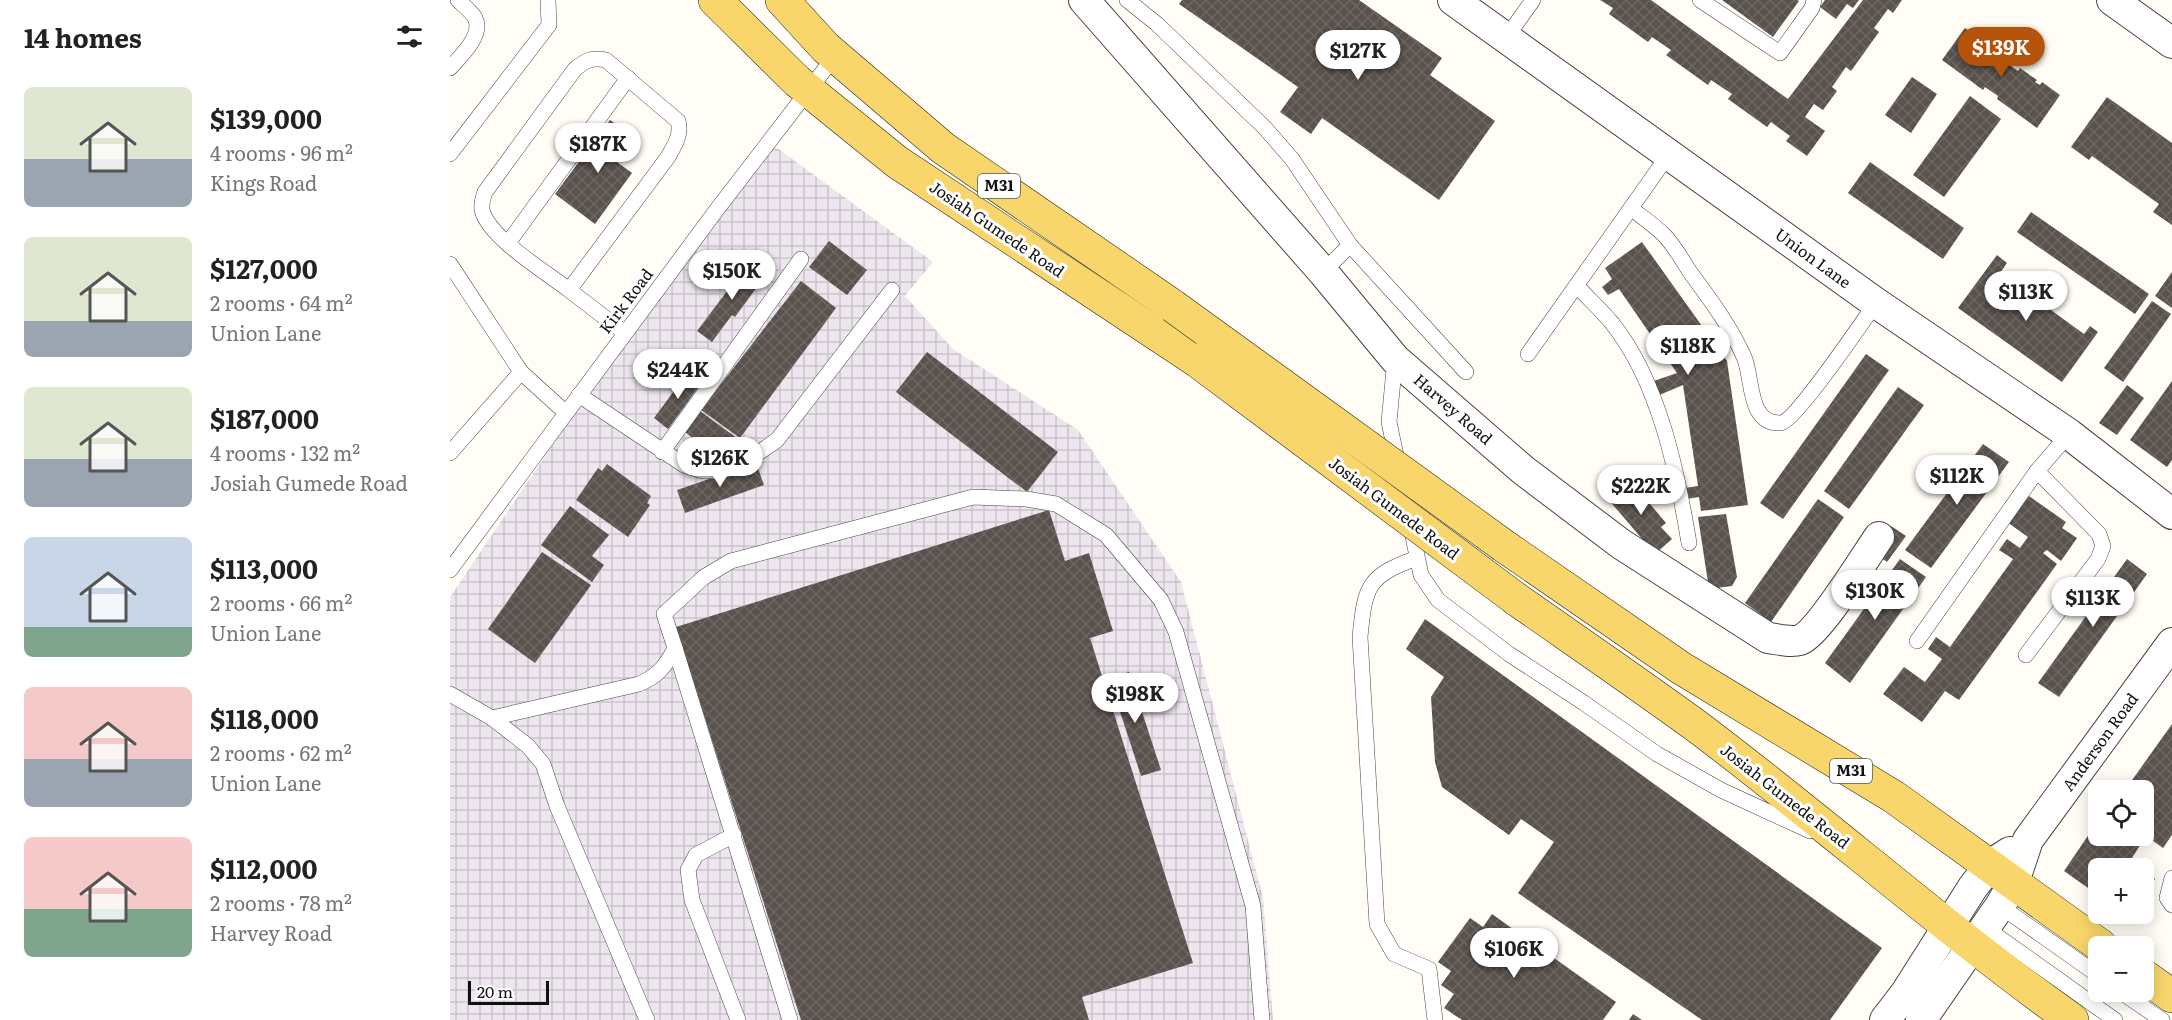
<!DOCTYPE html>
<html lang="en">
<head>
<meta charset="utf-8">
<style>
  body { margin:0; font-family:Literata,serif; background:#f6f6f6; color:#222; height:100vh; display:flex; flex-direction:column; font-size:22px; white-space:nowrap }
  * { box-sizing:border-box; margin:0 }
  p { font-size:20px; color:#767676 }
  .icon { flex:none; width:33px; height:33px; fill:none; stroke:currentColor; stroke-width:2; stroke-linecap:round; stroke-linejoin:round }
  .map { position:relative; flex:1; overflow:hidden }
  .side { display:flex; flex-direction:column; background:#fff; width:450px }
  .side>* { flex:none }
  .tools { position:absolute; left:1638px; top:780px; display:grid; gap:12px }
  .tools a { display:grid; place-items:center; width:66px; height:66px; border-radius:9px; background:#fff; box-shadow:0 3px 15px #0003; font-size:30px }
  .scale { position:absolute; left:18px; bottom:15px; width:81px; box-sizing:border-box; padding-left:6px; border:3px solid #111; border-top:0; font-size:16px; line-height:21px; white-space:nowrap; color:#111; -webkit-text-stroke:4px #fff; paint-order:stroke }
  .price { position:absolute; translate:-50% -51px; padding:0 14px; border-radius:21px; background:#fff; color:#222; font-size:20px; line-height:39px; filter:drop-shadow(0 2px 3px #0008) }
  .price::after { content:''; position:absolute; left:50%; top:36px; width:18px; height:14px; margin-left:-9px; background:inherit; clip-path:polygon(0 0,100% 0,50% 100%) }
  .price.on { background:#b45309; color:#fff }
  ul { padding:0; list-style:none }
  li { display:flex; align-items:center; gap:18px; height:150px; padding:0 24px }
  li span { display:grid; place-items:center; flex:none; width:168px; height:120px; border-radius:9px; color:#555 }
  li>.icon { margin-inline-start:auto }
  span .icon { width:72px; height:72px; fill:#fffc; stroke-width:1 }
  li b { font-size:26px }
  h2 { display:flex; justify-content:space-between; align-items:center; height:72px; padding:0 24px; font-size:26px }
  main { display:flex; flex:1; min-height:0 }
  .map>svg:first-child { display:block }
  .industrial { fill:url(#industrial-grid) }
  .building { fill:url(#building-cross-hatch) }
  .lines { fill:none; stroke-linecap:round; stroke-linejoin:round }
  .lane-casing { stroke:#444; stroke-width:16 }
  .street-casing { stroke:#444; stroke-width:32 }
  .primary-casing { stroke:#222; stroke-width:34 }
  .lane { stroke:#fff; stroke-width:15 }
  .street { stroke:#fff; stroke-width:30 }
  .primary { stroke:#f9d66b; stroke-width:33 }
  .primary-bridge-casing { stroke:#222; stroke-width:34; stroke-linecap:butt }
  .primary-bridge { stroke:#f9d66b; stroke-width:33 }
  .labels { text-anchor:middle; stroke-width:6; stroke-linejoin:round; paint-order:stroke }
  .shield { fill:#fff; stroke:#585858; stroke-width:1.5 }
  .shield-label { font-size:15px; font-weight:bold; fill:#111 }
  .street-label { font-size:16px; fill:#111; stroke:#fff }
</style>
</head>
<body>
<main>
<section class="side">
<h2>14 homes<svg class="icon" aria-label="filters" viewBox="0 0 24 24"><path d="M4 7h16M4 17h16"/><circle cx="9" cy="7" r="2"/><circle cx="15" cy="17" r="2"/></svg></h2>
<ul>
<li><span style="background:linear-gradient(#dfe7d0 60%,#9aa5b1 0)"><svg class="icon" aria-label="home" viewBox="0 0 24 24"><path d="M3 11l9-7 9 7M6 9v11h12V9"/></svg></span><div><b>$139,000</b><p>4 rooms · 96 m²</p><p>Kings Road</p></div></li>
<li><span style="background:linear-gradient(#dfe7d0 70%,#9aa5b1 0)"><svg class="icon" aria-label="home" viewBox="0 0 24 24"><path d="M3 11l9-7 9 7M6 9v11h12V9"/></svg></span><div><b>$127,000</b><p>2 rooms · 64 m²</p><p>Union Lane</p></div></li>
<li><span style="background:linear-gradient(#dfe7d0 60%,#9aa5b1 0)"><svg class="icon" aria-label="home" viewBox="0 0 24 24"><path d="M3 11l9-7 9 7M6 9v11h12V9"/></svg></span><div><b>$187,000</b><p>4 rooms · 132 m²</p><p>Josiah Gumede Road</p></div></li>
<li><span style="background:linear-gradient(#c9d6e8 75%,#7fa58c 0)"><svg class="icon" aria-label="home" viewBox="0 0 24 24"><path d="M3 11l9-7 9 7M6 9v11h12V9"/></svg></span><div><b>$113,000</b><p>2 rooms · 66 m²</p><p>Union Lane</p></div></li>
<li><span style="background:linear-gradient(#f6c9c9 60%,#9aa5b1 0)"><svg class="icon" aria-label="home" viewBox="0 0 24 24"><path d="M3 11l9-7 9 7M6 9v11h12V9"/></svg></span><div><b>$118,000</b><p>2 rooms · 62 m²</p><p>Union Lane</p></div></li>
<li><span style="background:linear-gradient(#f6c9c9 60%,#7fa58c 0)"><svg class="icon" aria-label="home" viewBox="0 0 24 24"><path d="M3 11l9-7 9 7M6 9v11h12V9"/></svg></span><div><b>$112,000</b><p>2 rooms · 78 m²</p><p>Harvey Road</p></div></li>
</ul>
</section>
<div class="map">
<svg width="1722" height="1020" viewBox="0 0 1722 1020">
  <defs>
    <pattern id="industrial-grid" width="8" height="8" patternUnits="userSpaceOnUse" patternTransform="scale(1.5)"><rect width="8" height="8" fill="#eee6ef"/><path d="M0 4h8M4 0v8" fill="none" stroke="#cbc4cc"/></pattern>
    <pattern id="building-cross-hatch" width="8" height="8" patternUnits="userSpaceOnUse" patternTransform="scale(1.5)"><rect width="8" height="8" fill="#5a524d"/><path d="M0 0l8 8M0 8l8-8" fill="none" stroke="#6d6662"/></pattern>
  </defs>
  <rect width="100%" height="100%" fill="#fffdf5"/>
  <path class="industrial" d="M 323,145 L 483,262 L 455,296 L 503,349 L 628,430 L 731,582 L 813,898 L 823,1020 L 0,1020 L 0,597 L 137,394 Z"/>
  <g class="building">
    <path d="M 732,0 L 909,0 L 992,58 L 980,75 L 1045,121 L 989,200 L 872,118 L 861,134 L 830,112 L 848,87 L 729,4 Z"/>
    <path d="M 1150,0 L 1201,0 L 1338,99 L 1413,0 L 1452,0 L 1443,13 L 1438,9 L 1424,28 L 1429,32 L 1401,71 L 1396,67 L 1382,87 L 1387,91 L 1373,110 L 1364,104 L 1355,117 L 1375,131 L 1357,156 L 1336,141 L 1340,136 L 1321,122 L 1317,127 L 1278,99 L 1282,94 L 1261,80 L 1258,85 L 1216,55 L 1221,50 L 1202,37 L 1198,42 L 1159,14 L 1163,8 Z"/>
    <path d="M 1272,0 L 1347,0 L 1349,1 L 1323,37 Z"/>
    <path d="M 1375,0 L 1409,0 L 1403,8 L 1397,4 L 1386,19 L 1370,7 Z"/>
    <path d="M 1515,28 L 1532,40 L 1530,43 L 1537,48 L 1539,46 L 1553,57 L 1551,59 L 1568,71 L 1570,68 L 1587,80 L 1585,82 L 1590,85 L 1592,82 L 1610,95 L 1587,128 L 1547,99 L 1548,96 L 1535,87 L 1533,90 L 1492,60 Z"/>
    <path d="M 1462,77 L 1487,94 L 1461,133 L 1435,115 Z"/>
    <path d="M 1520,96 L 1551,119 L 1494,197 L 1463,175 Z"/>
    <path d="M 1657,97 L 1722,143 L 1722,225 L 1703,212 L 1709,204 L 1642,156 L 1639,160 L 1621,147 Z"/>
    <path d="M 160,120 L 185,138 L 167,162 L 182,173 L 145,224 L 105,194 Z"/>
    <path d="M 1420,162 L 1514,228 L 1493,259 L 1398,193 Z"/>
    <path d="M 1581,212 L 1699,294 L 1685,314 L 1567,232 Z"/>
    <path d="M 379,241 L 417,270 L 397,295 L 359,267 Z"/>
    <path d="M 1192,242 L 1277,361 L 1298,505 L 1251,511 L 1249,497 L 1237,499 L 1234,488 L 1248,486 L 1233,385 L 1207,396 L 1201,382 L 1227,373 L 1169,289 L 1158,295 L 1152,287 L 1162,279 L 1155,268 Z"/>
    <path d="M 1547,255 L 1557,263 L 1550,273 L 1634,334 L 1640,326 L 1648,332 L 1612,382 L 1508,308 Z"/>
    <path d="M 299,262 L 316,275 L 285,317 L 282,315 L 262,342 L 247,331 Z"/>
    <path d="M 1722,272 L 1722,308 L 1705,296 Z"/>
    <path d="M 351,281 L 386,308 L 290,438 L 251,410 Z"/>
    <path d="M 1702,301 L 1721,314 L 1673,382 L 1654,368 Z"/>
    <path d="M 477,352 L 608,452 L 577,492 L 446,392 Z"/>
    <path d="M 1416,354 L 1439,370 L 1333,519 L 1310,503 Z"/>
    <path d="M 238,372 L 252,382 L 218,429 L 204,418 Z"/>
    <path d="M 1722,381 L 1722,460 L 1717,467 L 1680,440 Z"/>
    <path d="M 1677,385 L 1694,398 L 1667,435 L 1649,423 Z"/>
    <path d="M 1448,387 L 1474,405 L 1399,509 L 1374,491 Z"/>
    <path d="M 250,411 L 287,438 L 248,442 L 235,432 Z"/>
    <path d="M 1533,444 L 1559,462 L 1481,568 L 1455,550 Z"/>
    <path d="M 306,463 L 314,485 L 235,513 L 227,490 Z"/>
    <path d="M 157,464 L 201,496 L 197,503 L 200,505 L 178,537 L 126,500 L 148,468 L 152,471 Z"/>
    <path d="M 1180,480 L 1216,523 L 1211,527 L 1222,539 L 1205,554 L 1158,499 Z"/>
    <path d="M 1576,494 L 1616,522 L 1612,528 L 1627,538 L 1611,561 L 1597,550 L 1593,553 L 1607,564 L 1509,700 L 1495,691 L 1472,722 L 1433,694 L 1454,667 L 1475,682 L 1492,659 L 1478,649 L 1486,637 L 1500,647 L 1563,559 L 1549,550 L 1557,539 L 1570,548 L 1578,537 L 1557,522 Z"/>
    <path d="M 1368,499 L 1394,517 L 1321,622 L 1295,603 Z"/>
    <path d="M 120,506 L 159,535 L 142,556 L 154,565 L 142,582 L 91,545 Z"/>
    <path d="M 599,510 L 615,561 L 639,553 L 663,631 L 640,638 L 743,963 L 632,997 L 639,1020 L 351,1020 L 226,627 Z"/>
    <path d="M 1276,514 L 1287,577 L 1282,586 L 1259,589 L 1248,517 Z"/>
    <path d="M 1441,526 L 1456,536 L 1437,562 L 1423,552 Z"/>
    <path d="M 92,552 L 141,585 L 85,663 L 38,629 Z"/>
    <path d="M 1450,559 L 1476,577 L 1400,683 L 1375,663 Z"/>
    <path d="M 1677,559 L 1697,574 L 1609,697 L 1588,683 Z"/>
    <path d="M 975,619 L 1432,948 L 1380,1020 L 1252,1020 L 1068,893 L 1104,842 L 1071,819 L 1059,835 L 992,787 L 985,762 L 981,697 L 994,677 L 956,649 Z"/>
    <path d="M 679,672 L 711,770 L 691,776 L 659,678 Z"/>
    <path d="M 1722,724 L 1722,835 L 1713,848 L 1696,836 L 1680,861 L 1691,868 L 1648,868 L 1648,895 L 1614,871 L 1648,821 L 1648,836 L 1694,836 L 1694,790 L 1675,790 Z"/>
    <path d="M 1694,870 L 1705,879 L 1694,895 Z"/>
    <path d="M 1042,914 L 1166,1002 L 1153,1020 L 1012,1020 L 994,1008 L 1004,994 L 991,985 L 1001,971 L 988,962 L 1020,918 L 1033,927 Z"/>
    <path d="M 1183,1014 L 1192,1020 L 1179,1020 Z"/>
  </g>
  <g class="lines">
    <g class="lane-casing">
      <g id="lane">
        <path d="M 677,0 L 707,24 L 815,128 L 842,159 L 900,245 L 1016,372"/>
        <path d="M 1250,0 L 1330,53 L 1362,8 L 1364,0"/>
        <path d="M 1056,38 L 1083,0"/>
        <path d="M 0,68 C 10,57 34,35 25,18 C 22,12 13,5 8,0"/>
        <path d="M 0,154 L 99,25 L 98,0"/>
        <path d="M 1182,209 C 1192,217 1204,225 1214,235 C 1224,245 1232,260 1240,272 C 1259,298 1281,327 1294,357 C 1303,376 1297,424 1330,423 C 1345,422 1413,321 1426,303"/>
        <path d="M 58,243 L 178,78"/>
        <path d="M 0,264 L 71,372 L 116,413"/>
        <path d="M 873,272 L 900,245"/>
        <path d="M 1127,286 C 1138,298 1151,310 1162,323 C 1209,382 1227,470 1239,543"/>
        <path d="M 119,290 C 96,272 39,238 32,210 C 31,203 33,198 35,192 L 125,69 C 136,60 142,57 156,60 L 228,121 C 232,135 224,146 218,157 L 119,290 L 175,333"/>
        <path d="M 1078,354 L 1219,154"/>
        <path d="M 945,359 L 939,422 L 971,575 L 988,600 L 1059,654 L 1134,703 L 1207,754 L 1271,790 L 1360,831"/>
        <path d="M 129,395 L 234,465 L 253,471 L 271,471 L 291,465 L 327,440 L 442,290"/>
        <path d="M 212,452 L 351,259"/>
        <path d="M 0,453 L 71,372"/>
        <path d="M 967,558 C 917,576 915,586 910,637 L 927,924 L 944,954 L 979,969 L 985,1020"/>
        <path d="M 0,570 L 268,208 L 385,56"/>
        <path d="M 1467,641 L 1587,471 L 1619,434"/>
        <path d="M 225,648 L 340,1020"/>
        <path d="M 1576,655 L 1648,559 L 1653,546 L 1649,534 L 1587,471"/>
        <path d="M 0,694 L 42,718 L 78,746 L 93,764 L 107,806 L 197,1020"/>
        <path d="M 42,718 L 189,684 C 208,676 216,666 225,648 L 214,614 L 254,577 L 281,561 L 523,497 L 576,499 L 606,504 L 656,535 L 711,600 L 726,632 L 803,906 L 812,1020"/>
        <path d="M 284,835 L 246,855 L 238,870 L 242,900 L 288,1020"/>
        <path d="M 1722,878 L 1717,898 L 1722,905"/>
        <path d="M 1550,906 L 1648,975"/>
        <path d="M 1536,928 L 1665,1020"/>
        <path d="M 1671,992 L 1712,1020"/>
      </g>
    </g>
    <g class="street-casing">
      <g id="street">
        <path d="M 634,0 L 873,272 L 945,359 L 1073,470 L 1171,544 L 1318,638 C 1328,639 1340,643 1350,640 C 1369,633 1415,557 1429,537"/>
        <path d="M 1003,0 L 1426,303 L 1619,434 L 1722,514"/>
        <path d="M 1662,0 L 1722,43"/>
        <path d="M 1435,1020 L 1455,994 L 1523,887 L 1540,865 L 1560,852"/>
        <path d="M 1471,1020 L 1550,906 L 1564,882 L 1578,840 L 1722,643"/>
      </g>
    </g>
    <g class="primary-casing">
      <g id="primary">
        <path d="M 265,0 L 347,81 L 447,162 L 746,360"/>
        <path d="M 332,0 L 376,48 L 493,148 L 723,306"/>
        <path d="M 1054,546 L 1231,668 L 1444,797 L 1651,946"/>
        <path d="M 1066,599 C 1126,641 1186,682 1245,725 C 1373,821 1492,927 1622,1020"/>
        <path d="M 1694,976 L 1722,996"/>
      </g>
    </g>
    <use href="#lane" class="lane"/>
    <use href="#street" class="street"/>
    <use href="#primary" class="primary"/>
    <g class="primary-bridge-casing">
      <g id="primary-bridge">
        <path d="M 723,306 L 1054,546"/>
        <path d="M 746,360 L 1066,599"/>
      </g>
    </g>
    <use href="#primary-bridge" class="primary-bridge"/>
  </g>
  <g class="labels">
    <g class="shield">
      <rect x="528" y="174" width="42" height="24" rx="4.5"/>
      <rect x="1380" y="759" width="42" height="24" rx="4.5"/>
    </g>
    <g class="shield-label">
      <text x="549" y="191">M31</text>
      <text x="1401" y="776">M31</text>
    </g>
    <g class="street-label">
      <text transform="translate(547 229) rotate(34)" y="6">Josiah Gumede Road</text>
      <text transform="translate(1363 258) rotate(36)" y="6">Union Lane</text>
      <text transform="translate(176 301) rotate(-53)" y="6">Kirk Road</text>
      <text transform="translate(1003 409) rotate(41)" y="6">Harvey Road</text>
      <text transform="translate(944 508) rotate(37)" y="6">Josiah Gumede Road</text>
      <text transform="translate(1650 742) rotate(-54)" y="6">Anderson Road</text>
      <text transform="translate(1335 796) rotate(38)" y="6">Josiah Gumede Road</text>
    </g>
  </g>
</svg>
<div class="tools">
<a><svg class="icon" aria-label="locate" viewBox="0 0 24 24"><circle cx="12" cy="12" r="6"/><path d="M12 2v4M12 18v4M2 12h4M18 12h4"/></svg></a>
<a>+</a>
<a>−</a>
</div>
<div class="scale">20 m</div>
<b class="price on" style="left:1551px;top:78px">$139K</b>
<b class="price" style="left:908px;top:81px">$127K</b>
<b class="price" style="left:148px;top:174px">$187K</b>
<b class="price" style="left:282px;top:301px">$150K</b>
<b class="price" style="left:1576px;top:322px">$113K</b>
<b class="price" style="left:1238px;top:376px">$118K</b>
<b class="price" style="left:228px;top:400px">$244K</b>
<b class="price" style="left:270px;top:488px">$126K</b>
<b class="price" style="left:1507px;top:506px">$112K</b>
<b class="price" style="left:1191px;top:516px">$222K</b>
<b class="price" style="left:1425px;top:621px">$130K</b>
<b class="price" style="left:1643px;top:628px">$113K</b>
<b class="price" style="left:685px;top:724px">$198K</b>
<b class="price" style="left:1064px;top:979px">$106K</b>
</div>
</main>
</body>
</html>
